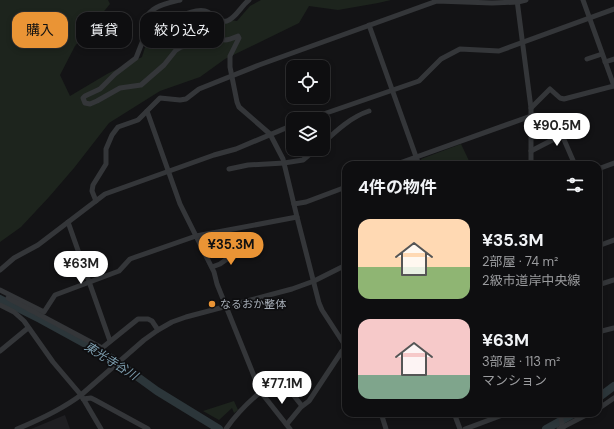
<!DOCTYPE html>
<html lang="ja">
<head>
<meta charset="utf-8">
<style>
  body { margin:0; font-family:"DM Sans","Noto Sans JP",sans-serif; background:#1c1c1e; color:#f1f3f6; height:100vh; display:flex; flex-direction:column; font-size:15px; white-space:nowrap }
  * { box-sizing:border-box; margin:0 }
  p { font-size:13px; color:#9b9c9f }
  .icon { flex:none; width:22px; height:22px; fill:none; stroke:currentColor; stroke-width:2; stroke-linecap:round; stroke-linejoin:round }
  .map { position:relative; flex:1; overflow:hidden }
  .side { position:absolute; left:342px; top:161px; width:260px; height:256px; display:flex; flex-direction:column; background:#0e0e10; border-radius:12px; box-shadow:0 2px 6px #0003,0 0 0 1px #2e2e30 }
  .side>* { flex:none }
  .hud { position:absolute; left:12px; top:12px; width:270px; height:36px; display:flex; gap:8px }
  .tools { position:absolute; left:286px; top:60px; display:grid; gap:8px }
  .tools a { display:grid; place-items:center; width:44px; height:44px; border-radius:8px; background:#0e0e10; box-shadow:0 2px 6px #0003,0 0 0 1px #2e2e30; font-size:20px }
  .price { position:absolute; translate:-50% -34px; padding:0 9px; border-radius:14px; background:#fff; color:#222; font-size:13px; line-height:26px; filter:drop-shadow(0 1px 2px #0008) }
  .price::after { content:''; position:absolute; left:50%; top:24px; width:12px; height:9px; margin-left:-6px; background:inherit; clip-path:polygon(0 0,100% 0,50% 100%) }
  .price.active { background:#ea9435; color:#111 }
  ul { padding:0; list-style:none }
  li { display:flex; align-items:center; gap:12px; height:100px; padding:0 16px }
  li span { display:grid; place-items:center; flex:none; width:112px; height:80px; border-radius:12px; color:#555 }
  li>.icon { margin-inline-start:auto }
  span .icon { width:48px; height:48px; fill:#fffc; stroke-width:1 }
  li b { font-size:17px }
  h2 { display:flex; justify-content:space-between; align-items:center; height:48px; padding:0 16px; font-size:17px }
  .pill { padding:0 14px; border-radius:12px; background:#0e0e10; box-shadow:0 2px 6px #0003,0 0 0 1px #2e2e30; font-size:14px; line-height:36px }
  .pill.active { background:#ea9435; color:#111 }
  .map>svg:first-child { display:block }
  .built { fill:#1f1f22 }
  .green { fill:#1d241d }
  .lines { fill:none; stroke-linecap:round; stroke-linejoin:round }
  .river { stroke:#2c363a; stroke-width:8 }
  .minor { stroke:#343639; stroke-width:5 }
  .poi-dot { fill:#ea9435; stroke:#0e0e10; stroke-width:1.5 }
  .labels { text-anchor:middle; stroke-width:3.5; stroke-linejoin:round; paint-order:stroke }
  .poi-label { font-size:11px; fill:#a5acb5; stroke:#0e0e10; text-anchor:start }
  .water-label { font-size:12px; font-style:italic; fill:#7d9eaf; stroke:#0e0e10 }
</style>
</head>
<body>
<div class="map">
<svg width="614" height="429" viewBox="0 0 614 429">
  <rect width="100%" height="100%" fill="#131315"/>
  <path class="built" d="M 65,415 L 70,429 L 31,429 Z"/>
  <g class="green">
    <path d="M 0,0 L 108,0 L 110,4 L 75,46 L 60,75 L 70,96 L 107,74 L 142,57 L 149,35 L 172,24 L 202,16 L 237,21 L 250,6 L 261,0 L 391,0 L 378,3 L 338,10 L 309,6 L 299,23 L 225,59 L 200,77 L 160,91 L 109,123 L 74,168 L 49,197 L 21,227 L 0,242 Z"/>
    <path d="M 461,144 L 471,165 L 423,165 L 421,159 Z"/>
    <path d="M 234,401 L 238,410 L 234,413 L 232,408 L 219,420 L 203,411 Z"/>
  </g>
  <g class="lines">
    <g class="river">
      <path d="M 0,299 L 40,319 L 113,359 L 157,391 L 219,429"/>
      <path d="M 598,398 L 614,386"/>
      <path d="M 546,429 L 575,413"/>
    </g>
    <g class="minor">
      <path d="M 180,0 C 163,4 138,9 148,33 C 159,26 192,7 205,11 C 213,13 217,23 227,21 C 236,18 241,6 249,0"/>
      <path d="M 517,0 L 531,108 L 531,165"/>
      <path d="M 583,0 L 614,86"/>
      <path d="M 369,25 L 419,165"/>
      <path d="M 147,30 L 136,58 L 115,74 L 100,89 L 85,96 L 83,98 L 85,103 L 90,104 L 97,101 L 120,88 L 141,85 L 164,65 L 176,50 L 181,47 L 190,45 L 209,35 L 213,35 C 224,42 226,41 238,36 L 239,38 L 230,56 L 230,67 L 237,102 L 239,107 L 270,134 L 283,159 L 297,217 L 319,303 L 322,310 L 346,347"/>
      <path d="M 587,59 L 602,54"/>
      <path d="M 605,62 L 614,59"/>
      <path d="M 531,108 L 550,89 L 560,98 L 564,99 L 614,86"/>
      <path d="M 147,111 L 180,204 L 214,272 L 217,284 L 260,391 L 290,429"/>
      <path d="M 309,119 L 419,81 L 441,59 L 460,49 L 499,51 L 614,9"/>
      <path d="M 562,135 L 563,131 L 575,124 L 572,116"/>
      <path d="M 323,143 C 337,130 351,117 369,111"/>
      <path d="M 531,151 L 562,135 L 575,165"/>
      <path d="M 394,165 L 531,116"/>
      <path d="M 229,169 L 248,165 L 284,163 L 303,160 L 316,149"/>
      <path d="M 598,169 L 614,163"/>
      <path d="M 96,201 L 92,191 L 93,185 L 106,164 L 106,149 L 112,135 L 118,127 L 138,120 L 160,98 L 180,100 L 186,99 L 199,89 L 259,65 L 437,1 L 492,3 L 518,2 L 526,0"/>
      <path d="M 294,204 L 306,202 L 346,187"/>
      <path d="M 68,222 L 110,341"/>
      <path d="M 598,246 L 614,240"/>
      <path d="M 212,267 L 220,264 L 241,249"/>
      <path d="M 0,270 L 14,258 L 38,245 L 105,194 L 214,155 L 236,149 L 293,125"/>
      <path d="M 598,285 L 614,280"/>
      <path d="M 0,290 L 44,312 L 55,295 L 119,271 L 130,259 L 196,236 L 297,217"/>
      <path d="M 8,298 L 102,348 L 138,319 L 148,319 L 152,321 L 158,330"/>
      <path d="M 0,305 L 14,312 L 24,321 L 53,362 L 81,395 L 101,429"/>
      <path d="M 598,332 L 614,328"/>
      <path d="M 0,351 L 28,328"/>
      <path d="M 83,399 L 91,398 L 95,400 L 148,429"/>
      <path d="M 598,409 L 614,398"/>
      <path d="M 381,413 L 386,429"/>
      <path d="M 454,413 L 460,429"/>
      <path d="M 560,413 L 563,429"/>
      <path d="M 287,424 L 301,407 L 309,401 L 342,351 L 346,347"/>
      <path d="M 17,429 C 39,420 61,410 81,395 L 144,340 L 158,330 L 172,322 L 186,317 L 292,289 L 314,281 L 346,265"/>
      <path d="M 226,429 C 240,408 259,392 279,377 L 302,406"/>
      <path d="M 465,429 L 508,413"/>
      <path d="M 559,429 L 590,413"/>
    </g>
  </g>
  <circle class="poi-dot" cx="212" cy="304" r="4"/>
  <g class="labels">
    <g class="poi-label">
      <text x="220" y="308">なるおか整体</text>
    </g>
    <g class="water-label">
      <text transform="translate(111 361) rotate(32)" y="4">東光寺谷川</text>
    </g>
  </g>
</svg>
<div class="tools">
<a><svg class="icon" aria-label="locate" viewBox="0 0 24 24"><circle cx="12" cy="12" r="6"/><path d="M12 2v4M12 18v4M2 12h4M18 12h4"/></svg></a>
<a><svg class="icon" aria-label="layers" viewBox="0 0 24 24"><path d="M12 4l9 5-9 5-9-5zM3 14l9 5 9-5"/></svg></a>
</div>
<b class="price" style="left:557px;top:147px">¥90.5M</b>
<b class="price active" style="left:231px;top:266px">¥35.3M</b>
<b class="price" style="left:81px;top:285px">¥63M</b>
<b class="price" style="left:282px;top:405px">¥77.1M</b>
<div class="hud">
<a class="pill active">購入</a>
<a class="pill">賃貸</a>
<a class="pill">絞り込み</a>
</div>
<section class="side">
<h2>4件の物件<svg class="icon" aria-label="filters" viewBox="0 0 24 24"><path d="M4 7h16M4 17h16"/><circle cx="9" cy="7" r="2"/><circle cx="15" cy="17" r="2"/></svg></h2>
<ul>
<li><span style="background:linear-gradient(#ffd9b3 60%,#8fb573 0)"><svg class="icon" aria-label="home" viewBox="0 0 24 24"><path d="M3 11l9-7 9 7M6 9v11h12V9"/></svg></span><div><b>¥35.3M</b><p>2部屋 · 74 m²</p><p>2級市道岸中央線</p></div></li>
<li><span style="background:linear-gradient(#f6c9c9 70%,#7fa58c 0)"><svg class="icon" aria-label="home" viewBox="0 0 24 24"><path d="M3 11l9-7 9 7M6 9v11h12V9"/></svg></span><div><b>¥63M</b><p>3部屋 · 113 m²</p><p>マンション</p></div></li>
</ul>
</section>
</div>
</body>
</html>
